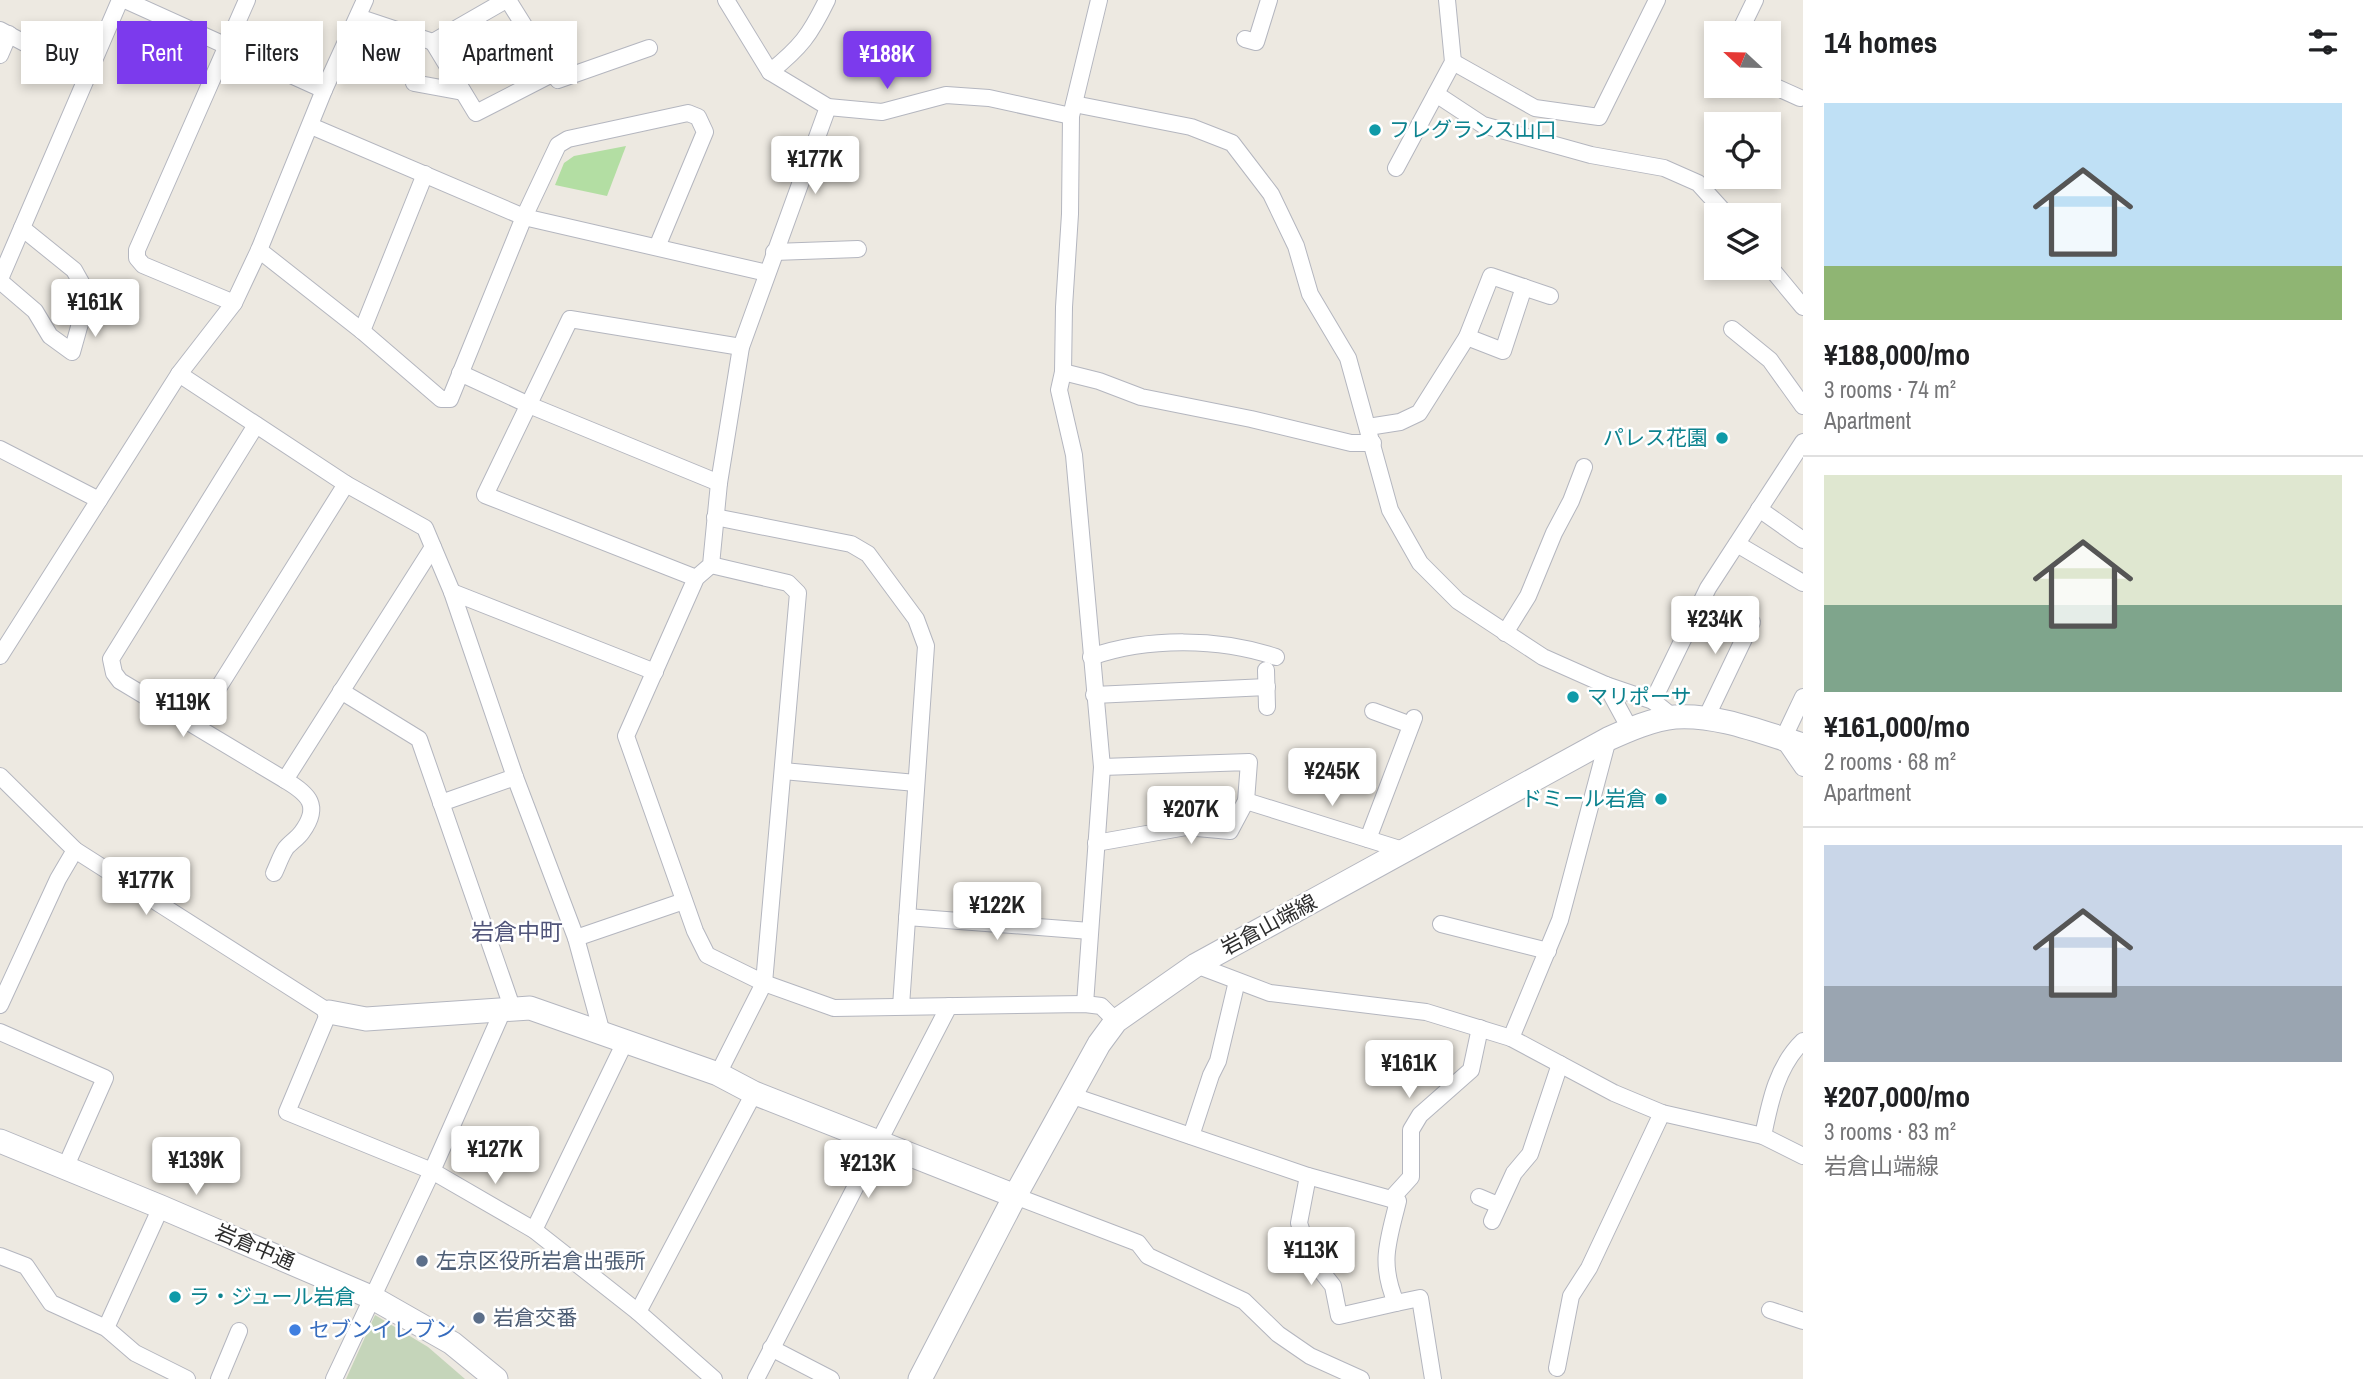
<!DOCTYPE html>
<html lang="en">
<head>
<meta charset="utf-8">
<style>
  body { margin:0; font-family:"Archivo Narrow","Noto Sans JP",sans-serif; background:#f6f6f6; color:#202124; height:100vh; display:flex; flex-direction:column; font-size:26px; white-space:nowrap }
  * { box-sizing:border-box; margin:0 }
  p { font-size:23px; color:#757577 }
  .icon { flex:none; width:38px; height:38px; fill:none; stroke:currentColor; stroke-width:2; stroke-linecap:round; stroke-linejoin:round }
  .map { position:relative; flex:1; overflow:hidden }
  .drawer { display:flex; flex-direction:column; background:#fff; width:560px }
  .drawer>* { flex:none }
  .guide { position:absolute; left:21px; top:21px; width:665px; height:63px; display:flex; gap:14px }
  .needle { width:46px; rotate:292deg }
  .buttons { position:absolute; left:1704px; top:21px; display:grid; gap:14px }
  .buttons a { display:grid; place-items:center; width:77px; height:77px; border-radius:0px; background:#fff; box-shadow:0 4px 10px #0003; font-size:35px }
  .price { position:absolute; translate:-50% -60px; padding:0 16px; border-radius:7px; background:#fff; color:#222; font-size:23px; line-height:46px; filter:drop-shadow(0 2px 4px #0008) }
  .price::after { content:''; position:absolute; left:50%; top:42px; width:21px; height:16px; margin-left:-10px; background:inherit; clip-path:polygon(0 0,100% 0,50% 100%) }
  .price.current { background:#7c3aed; color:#fff }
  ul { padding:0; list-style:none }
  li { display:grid; align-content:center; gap:14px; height:371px; padding:0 21px }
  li+li { border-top:2px solid #e0e0e0 }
  li span { display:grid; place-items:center; height:217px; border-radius:0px; color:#555 }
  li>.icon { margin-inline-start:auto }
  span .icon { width:126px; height:126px; fill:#fffc; stroke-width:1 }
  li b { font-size:30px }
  h2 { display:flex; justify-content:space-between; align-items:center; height:84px; padding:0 21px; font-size:30px }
  .tag { padding:0 24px; border-radius:0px; background:#fff; box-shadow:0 4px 10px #0003; font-size:24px; line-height:63px }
  .tag.current { background:#7c3aed; color:#fff }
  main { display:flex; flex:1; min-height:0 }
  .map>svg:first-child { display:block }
  .green { fill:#b3dea3 }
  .cemetery { fill:#c5d5ba }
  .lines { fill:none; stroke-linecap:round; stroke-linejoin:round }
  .street-casing { stroke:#b4b6bf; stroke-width:18 }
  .secondary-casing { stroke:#b4b6bf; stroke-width:25 }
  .street { stroke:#fff; stroke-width:16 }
  .secondary { stroke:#fff; stroke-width:23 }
  .culture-dot { fill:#0f9aa8; stroke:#fff; stroke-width:2.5 }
  .service-dot { fill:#5c6f8a; stroke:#fff; stroke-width:2.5 }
  .shop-dot { fill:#3f7fe0; stroke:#fff; stroke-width:2.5 }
  .labels { text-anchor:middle; stroke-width:5; stroke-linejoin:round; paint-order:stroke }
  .culture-label { font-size:21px; fill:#0d838f; stroke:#fff; text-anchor:start }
  .street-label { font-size:21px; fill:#2d2d2d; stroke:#fff }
  .service-label { font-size:21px; fill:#4e5e75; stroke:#fff; text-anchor:start }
  .shop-label { font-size:21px; fill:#366cbe; stroke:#fff; text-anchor:start }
  .neighbourhood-label { font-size:23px; fill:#51557a; stroke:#fff }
</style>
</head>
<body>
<main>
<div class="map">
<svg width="1803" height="1379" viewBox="0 0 1803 1379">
  <rect width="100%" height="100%" fill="#ede9e1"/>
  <path class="green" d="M 626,146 L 607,196 L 555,185 L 564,163 L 574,156 Z"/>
  <path class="cemetery" d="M 375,1315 L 428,1347 L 465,1379 L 346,1379 Z"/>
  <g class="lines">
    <g class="street-casing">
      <g id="street">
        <path d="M 125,0 L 324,90"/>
        <path d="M 508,0 L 558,80 L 649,48"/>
        <path d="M 726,0 L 770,72 L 828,107 L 882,112 L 946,95 L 989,98 L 1071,116"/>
        <path d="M 358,17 L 433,42 L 506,0"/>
        <path d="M 0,30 L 87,76"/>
        <path d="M 1739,33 L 1755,0"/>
        <path d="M 1245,39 L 1256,42 L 1269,0"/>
        <path d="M 433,42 L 476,113 L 554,73"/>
        <path d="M 0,55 L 9,34"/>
        <path d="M 1453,62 L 1535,108 L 1599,117 L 1657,0"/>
        <path d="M 770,72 C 801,47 810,35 827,0"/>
        <path d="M 414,83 L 463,92"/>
        <path d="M 1769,84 L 1800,98"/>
        <path d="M 1436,94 L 1483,125 L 1591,155 L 1664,168 L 1698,183 L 1727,215"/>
        <path d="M 1074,104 L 1191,127 L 1232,143 L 1271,194 L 1296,246 L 1310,294 L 1348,358 L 1390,510 L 1420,563 L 1458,601 L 1543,657 L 1606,685 L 1653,701 L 1673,717"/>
        <path d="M 828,107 L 741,347 L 719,483 L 711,565 L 696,578 L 626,736 L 695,931 L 707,955 L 764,983 L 834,1008 L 1085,1004 L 1101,1006 L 1116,1021"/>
        <path d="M 311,126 L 524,217 L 767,273"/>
        <path d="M 1396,168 L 1453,62 L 1447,0"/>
        <path d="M 259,250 L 362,331 L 441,399 L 450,399 L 524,217 L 558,145 L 568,139 L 688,113 L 698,117 L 705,132 L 657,247"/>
        <path d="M 774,252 L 858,249"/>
        <path d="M 1769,266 L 1803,307"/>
        <path d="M 0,279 L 120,0"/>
        <path d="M 0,281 L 35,311 L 50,336 L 72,352 L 88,295 L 74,270 L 22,228"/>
        <path d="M 234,303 L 143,265 L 137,258 L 137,250 L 247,0"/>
        <path d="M 1732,329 L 1770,360 L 1803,406"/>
        <path d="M 362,331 L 425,174"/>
        <path d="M 1467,337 L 1503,351 L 1524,287"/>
        <path d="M 1063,372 L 1099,381 L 1141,397 L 1251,419 L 1351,443 L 1373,443"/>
        <path d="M 460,373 L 529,405 L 719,483"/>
        <path d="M 179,374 L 346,484 L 425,528 L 452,592 L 515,777 L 576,938 L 602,1033"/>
        <path d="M 256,425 L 111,659 L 114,673 L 120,681 L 285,780 L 433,547"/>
        <path d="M 1368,427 L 1400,422 L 1419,413 L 1467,337 L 1491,276 L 1550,296"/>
        <path d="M 0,449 L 99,500"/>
        <path d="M 1759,509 L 1803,540"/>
        <path d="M 715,517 L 851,544 L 868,554 L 916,619 L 926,646 L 901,1006"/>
        <path d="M 1737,544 L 1803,583"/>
        <path d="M 711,565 L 788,583 L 798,593 L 764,983 L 718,1074"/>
        <path d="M 696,578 L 485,495 L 570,319 L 741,347"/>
        <path d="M 452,592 L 655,672"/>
        <path d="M 1700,605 L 1752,622 L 1706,718"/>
        <path d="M 1505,633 L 1528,596 L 1554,533 L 1571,501 L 1584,467"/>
        <path d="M 0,656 L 179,374 L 234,303 L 259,250 L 324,90 L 365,0"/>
        <path d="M 1091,657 C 1148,637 1220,638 1276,657"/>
        <path d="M 1266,670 L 1267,707"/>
        <path d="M 1606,685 L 1630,729"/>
        <path d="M 341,691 L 419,739 L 513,1010"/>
        <path d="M 1094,695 L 1267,687"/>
        <path d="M 1803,697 L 1783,739 L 1803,768"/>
        <path d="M 1653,701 L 1708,588 L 1803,442"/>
        <path d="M 1373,711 L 1411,725"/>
        <path d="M 195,725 L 346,484"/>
        <path d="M 783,771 L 916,783"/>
        <path d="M 0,776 L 75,850 L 329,1012 L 287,1112 L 432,1171 L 534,1230 L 638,1312 L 714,1379"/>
        <path d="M 1246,801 L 1406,851"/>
        <path d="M 441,803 L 515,777"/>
        <path d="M 1368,839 L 1414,718"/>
        <path d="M 1096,843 L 1186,827 L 1230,831 L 1246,801 L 1249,762 L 1102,767"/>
        <path d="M 274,873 C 278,865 281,855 286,848 C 291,842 298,838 302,832 C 321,806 309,794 285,780"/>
        <path d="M 907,917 L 1090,931"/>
        <path d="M 1441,924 L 1548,951"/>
        <path d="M 576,938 L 684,901"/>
        <path d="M 1196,965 L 1270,993 L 1426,1012 L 1511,1038 L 1614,1093 L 1662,1113 L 1763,1136 L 1803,1156"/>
        <path d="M 1085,1004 L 1102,767 L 1074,455 L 1059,390 L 1063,372 L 1064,307 L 1070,214 L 1071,116 L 1099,0"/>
        <path d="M 0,1005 L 58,879 L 75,850"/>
        <path d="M 0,1032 L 105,1078 L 65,1168"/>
        <path d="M 1511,1038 L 1560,920 L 1608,739"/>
        <path d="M 1070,1095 L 1308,1176 L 1398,1201 C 1388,1242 1379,1262 1396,1303 L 1420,1298 L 1433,1379"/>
        <path d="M 1191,1136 L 1211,1075 L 1218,1061 L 1237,981"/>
        <path d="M 1763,1136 C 1770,1102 1777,1066 1803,1041"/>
        <path d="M 1308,1176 L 1299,1223 L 1310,1257 L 1333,1286 L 1339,1316 L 1396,1303"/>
        <path d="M 1015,1196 L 1138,1243 L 1148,1256 L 1244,1301 L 1278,1334 L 1310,1356 L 1361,1379"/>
        <path d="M 1479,1197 L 1498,1205"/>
        <path d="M 1391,1199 L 1411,1177 L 1411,1130 L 1420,1115 L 1471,1070 L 1480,1028"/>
        <path d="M 1492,1221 L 1514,1173 L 1530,1154 L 1560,1064"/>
        <path d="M 534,1230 L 625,1042"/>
        <path d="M 0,1256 L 26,1266 L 51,1303 L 106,1328 L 135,1353 L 187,1379"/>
        <path d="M 1770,1310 L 1803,1321"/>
        <path d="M 638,1312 L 754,1093"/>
        <path d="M 106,1328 L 161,1207"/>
        <path d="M 771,1348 L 831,1379"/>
        <path d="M 1557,1368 L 1571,1296 L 1589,1268 L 1662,1113"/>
        <path d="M 219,1379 L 239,1331"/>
        <path d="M 334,1379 L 432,1171 L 503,1010"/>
        <path d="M 756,1379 L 949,1006"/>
      </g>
    </g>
    <g class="secondary-casing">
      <g id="secondary">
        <path d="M 329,1012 L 366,1019 L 530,1008 L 718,1074 L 754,1093 L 1015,1196"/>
        <path d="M 0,1141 L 161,1207 L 373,1298 L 452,1343 L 496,1379"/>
        <path d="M 920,1379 L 1015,1196 L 1099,1044 L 1116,1021 L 1196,965 L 1608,739 C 1628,730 1653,719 1675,717 C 1718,714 1763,733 1803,745"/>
      </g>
    </g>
    <use href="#street" class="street"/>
    <use href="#secondary" class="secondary"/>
  </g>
  <g class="culture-dot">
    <circle cx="1375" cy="130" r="7"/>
    <circle cx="1722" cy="438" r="7"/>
    <circle cx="1573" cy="697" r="7"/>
    <circle cx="1661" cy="799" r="7"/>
    <circle cx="175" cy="1297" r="7"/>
  </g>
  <g class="service-dot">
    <circle cx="422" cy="1261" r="7"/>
    <circle cx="479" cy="1318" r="7"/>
  </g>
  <circle class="shop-dot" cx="295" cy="1330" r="7"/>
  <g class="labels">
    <g class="culture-label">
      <text x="1389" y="137">フレグランス山口</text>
      <text x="1708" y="445" text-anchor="end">パレス花園</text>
      <text x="1587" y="704">マリポーサ</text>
      <text x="1647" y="806" text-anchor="end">ドミール岩倉</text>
      <text x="189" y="1304">ラ・ジュール岩倉</text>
    </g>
    <g class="street-label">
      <text transform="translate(1269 925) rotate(-28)" y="7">岩倉山端線</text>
      <text transform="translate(255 1247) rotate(23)" y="7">岩倉中通</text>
    </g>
    <g class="service-label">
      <text x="436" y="1268">左京区役所岩倉出張所</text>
      <text x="493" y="1325">岩倉交番</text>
    </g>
    <g class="shop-label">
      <text x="309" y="1337">セブンイレブン</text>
    </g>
    <g class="neighbourhood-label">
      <text x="517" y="940">岩倉中町</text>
    </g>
  </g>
</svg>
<div class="buttons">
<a><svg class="needle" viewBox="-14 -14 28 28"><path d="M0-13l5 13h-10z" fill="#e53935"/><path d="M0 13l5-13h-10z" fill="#757577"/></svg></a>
<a><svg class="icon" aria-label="locate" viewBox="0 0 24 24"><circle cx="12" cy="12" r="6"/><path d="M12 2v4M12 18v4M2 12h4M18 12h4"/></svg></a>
<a><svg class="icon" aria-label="layers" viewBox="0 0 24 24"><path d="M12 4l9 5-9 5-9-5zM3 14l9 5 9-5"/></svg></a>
</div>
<b class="price current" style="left:887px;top:91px">¥188K</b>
<b class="price" style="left:815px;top:196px">¥177K</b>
<b class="price" style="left:95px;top:339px">¥161K</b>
<b class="price" style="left:1715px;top:656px">¥234K</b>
<b class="price" style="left:183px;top:739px">¥119K</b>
<b class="price" style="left:1332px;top:808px">¥245K</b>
<b class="price" style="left:1191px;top:846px">¥207K</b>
<b class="price" style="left:146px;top:917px">¥177K</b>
<b class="price" style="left:997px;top:942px">¥122K</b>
<b class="price" style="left:1409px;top:1100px">¥161K</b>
<b class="price" style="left:495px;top:1186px">¥127K</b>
<b class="price" style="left:196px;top:1197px">¥139K</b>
<b class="price" style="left:868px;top:1200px">¥213K</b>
<b class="price" style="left:1311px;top:1287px">¥113K</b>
<div class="guide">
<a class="tag">Buy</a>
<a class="tag current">Rent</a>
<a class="tag">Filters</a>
<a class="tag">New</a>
<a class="tag">Apartment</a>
</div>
</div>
<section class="drawer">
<h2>14 homes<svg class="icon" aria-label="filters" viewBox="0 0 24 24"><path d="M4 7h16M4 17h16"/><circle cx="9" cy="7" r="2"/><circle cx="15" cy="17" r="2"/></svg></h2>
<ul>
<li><span style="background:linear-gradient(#bfe0f5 75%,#8fb573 0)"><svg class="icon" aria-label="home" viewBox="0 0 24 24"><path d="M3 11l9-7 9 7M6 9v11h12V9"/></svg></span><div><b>¥188,000/mo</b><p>3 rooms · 74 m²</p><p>Apartment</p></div></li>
<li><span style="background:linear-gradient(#dfe7d0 60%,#7fa58c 0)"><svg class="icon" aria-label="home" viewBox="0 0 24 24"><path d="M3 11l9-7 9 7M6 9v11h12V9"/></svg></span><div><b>¥161,000/mo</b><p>2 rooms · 68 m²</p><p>Apartment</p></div></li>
<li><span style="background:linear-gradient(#c9d6e8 65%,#9aa5b1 0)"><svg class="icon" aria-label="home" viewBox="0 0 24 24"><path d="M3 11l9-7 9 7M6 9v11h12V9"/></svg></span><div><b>¥207,000/mo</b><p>3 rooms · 83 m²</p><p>岩倉山端線</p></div></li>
</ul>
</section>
</main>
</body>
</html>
